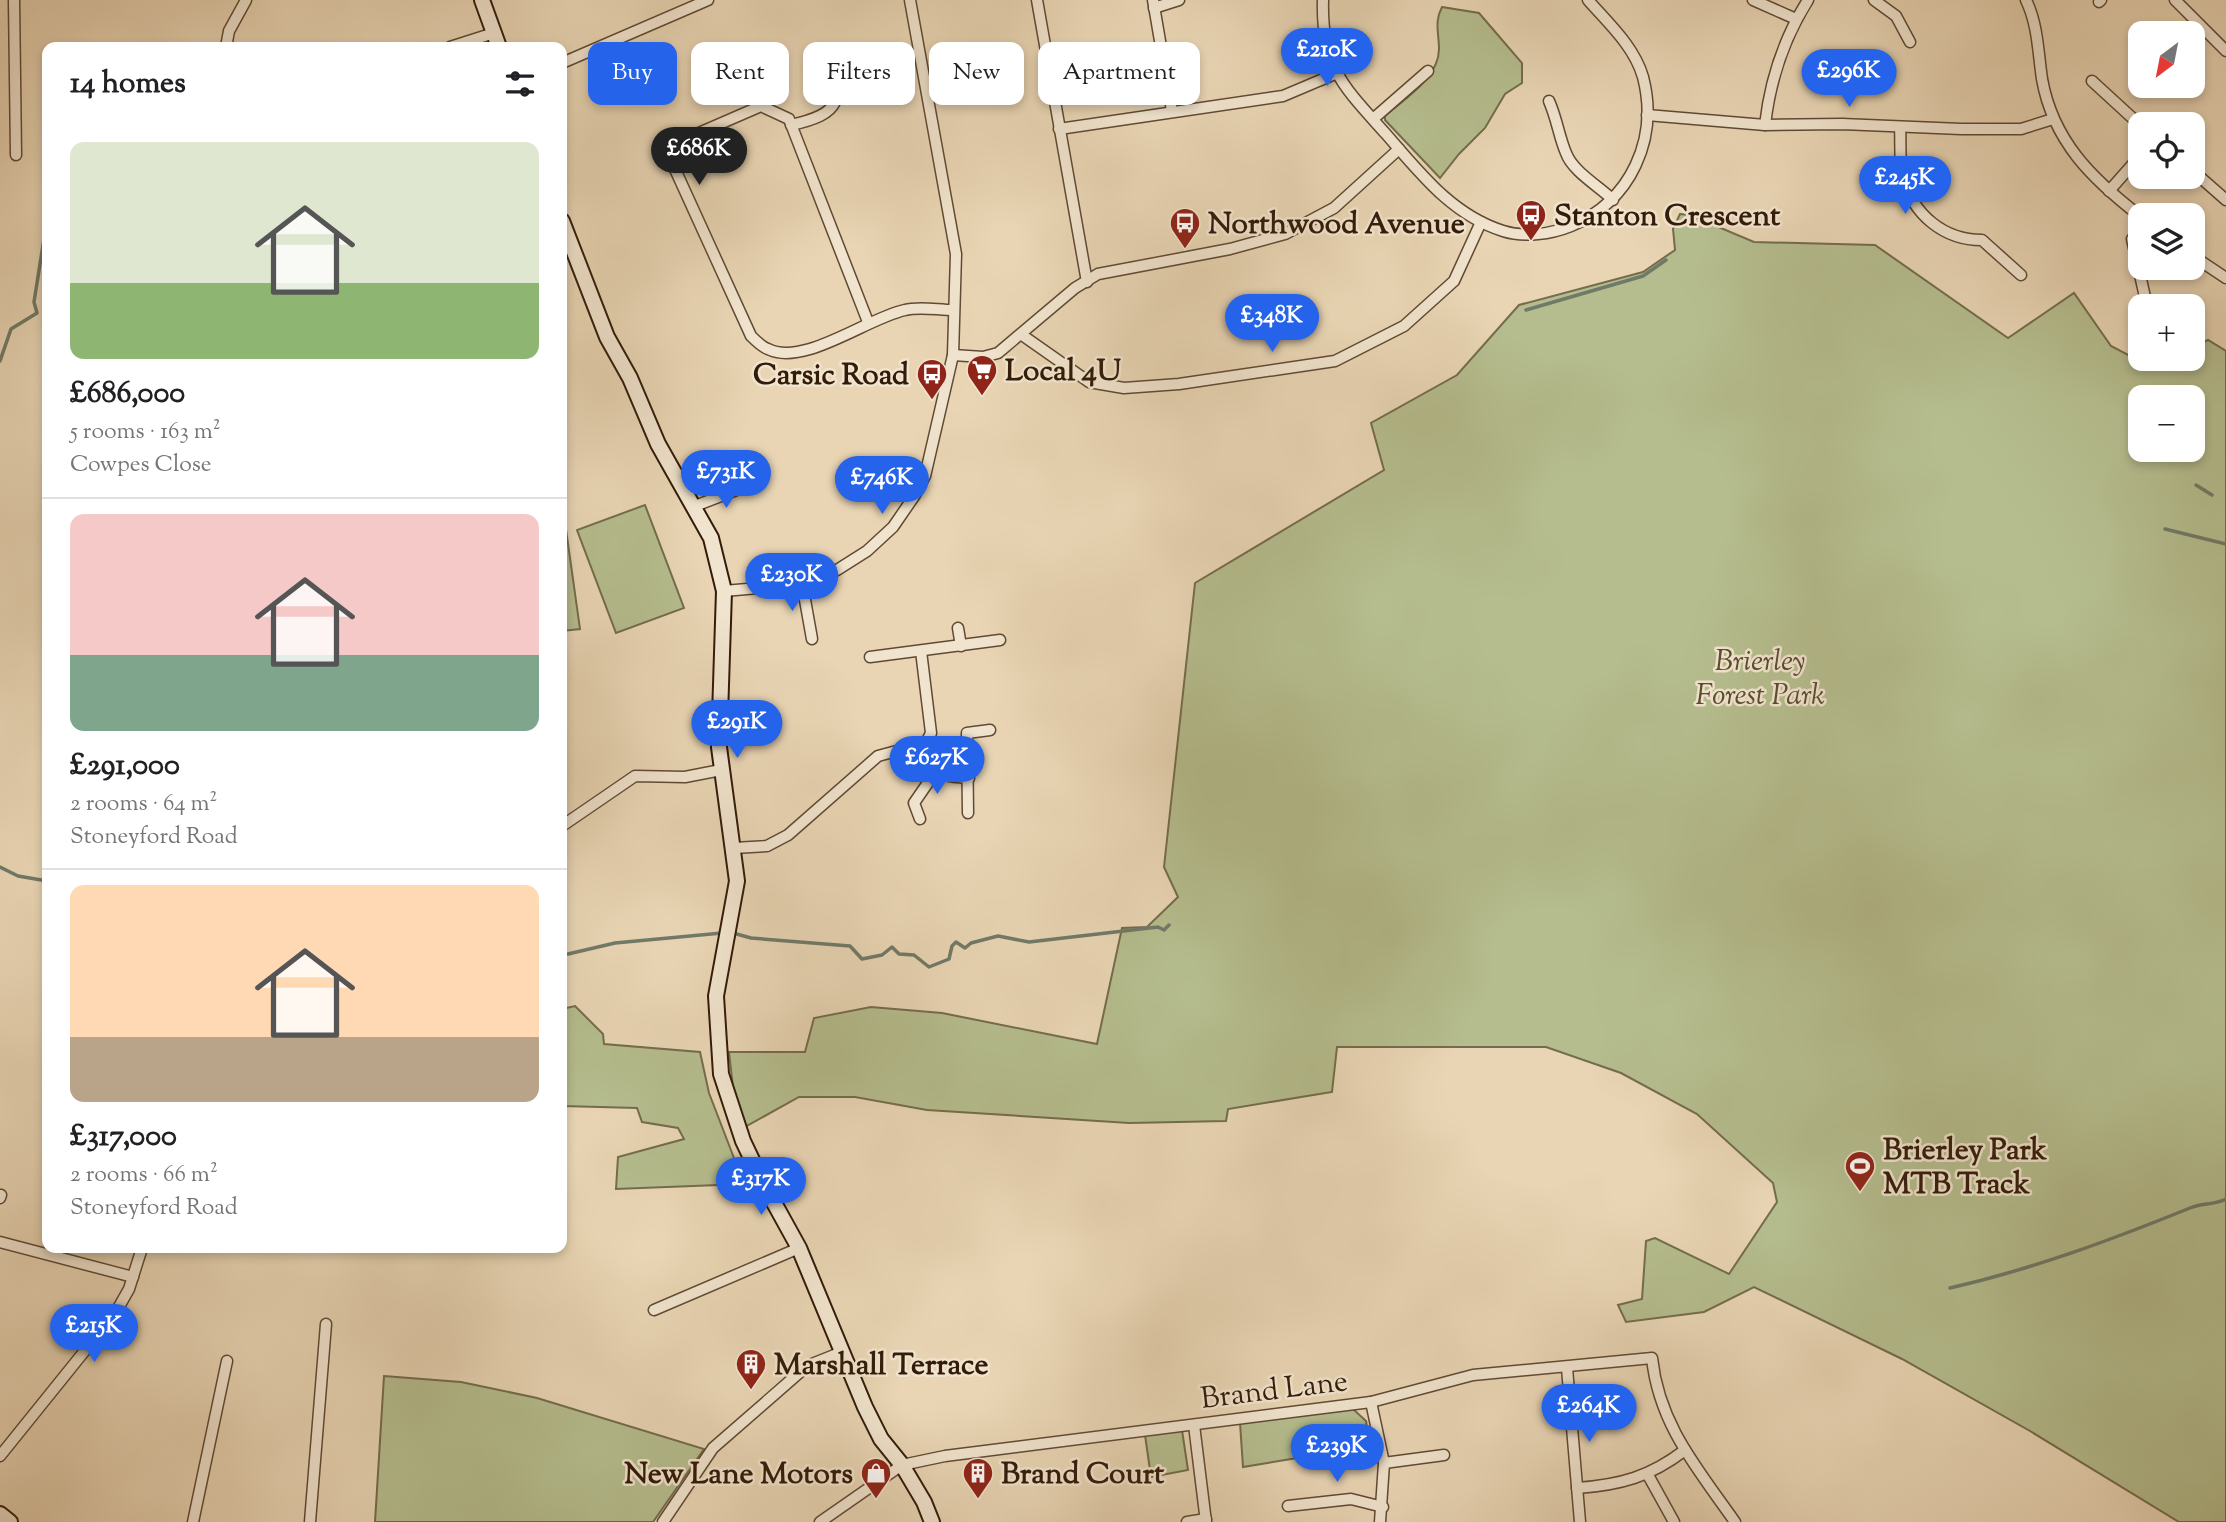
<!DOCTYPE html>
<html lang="en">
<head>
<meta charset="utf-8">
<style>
  body { margin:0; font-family:"Sorts Mill Goudy",serif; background:#f6f6f6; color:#202124; height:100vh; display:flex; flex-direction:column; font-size:26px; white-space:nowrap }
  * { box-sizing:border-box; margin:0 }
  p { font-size:23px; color:#757577 }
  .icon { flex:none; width:38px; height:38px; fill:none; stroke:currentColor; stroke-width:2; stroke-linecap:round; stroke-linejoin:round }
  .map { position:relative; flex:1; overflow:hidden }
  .panel { position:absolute; left:42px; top:42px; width:525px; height:1211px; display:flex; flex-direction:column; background:#fff; border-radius:14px; box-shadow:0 4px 10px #0003 }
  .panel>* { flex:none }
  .hud { position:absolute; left:588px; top:42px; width:665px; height:63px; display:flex; gap:14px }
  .needle { width:46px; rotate:212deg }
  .buttons { position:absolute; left:2128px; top:21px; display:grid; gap:14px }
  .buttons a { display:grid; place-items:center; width:77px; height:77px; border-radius:14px; background:#fff; box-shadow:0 4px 10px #0003; font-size:35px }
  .price { position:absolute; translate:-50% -60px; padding:0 16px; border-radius:24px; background:#2563eb; color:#fff; font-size:23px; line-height:46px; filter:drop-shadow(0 2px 4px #0008) }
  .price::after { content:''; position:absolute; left:50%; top:42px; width:21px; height:16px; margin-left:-10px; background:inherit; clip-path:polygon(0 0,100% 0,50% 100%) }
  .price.selected { background:#222; color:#fff }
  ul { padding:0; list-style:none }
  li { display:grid; align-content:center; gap:14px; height:371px; padding:0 28px }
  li+li { border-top:2px solid #e0e0e0 }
  li span { display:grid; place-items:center; height:217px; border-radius:14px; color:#555 }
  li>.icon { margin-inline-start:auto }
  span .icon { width:126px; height:126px; fill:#fffc; stroke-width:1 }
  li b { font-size:30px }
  h2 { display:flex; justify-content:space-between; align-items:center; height:84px; padding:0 28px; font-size:30px }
  .tag { padding:0 24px; border-radius:14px; background:#fff; box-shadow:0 4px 10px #0003; font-size:24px; line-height:63px }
  .tag.selected { background:#2563eb; color:#fff }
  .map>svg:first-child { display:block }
  .green { fill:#b5bd8e; stroke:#746c4c; stroke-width:2; fill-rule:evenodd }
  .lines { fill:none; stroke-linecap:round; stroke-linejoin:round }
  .stream { stroke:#707a68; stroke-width:3.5 }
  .minor-casing { stroke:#604a34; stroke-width:13 }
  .secondary-casing { stroke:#321b09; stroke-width:18 }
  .minor { stroke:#f1e4ce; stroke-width:10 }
  .secondary { stroke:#f1e4ce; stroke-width:14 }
  .labels { text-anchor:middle; stroke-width:5; stroke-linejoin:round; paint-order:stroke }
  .poi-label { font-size:30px; font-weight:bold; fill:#321b09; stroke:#f1e4ce; text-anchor:start }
  .park-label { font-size:30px; font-style:italic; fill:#594c31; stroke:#f1e4ce }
  .street-label { font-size:30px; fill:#321b09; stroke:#f1e4ce }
</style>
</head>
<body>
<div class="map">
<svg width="2226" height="1522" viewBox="0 0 2226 1522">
  <rect width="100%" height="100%" fill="#e9d5b4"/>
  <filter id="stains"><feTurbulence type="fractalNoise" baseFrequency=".00286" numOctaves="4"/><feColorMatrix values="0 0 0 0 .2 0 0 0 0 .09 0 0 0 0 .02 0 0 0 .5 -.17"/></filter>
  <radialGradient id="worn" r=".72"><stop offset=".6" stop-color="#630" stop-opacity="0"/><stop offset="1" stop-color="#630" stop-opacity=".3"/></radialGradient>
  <g class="green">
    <path d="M 1442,7 L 1479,13 L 1522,63 L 1522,83 L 1505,94 L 1485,128 L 1459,154 L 1440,178 L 1385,120 L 1385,116 C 1404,99 1439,78 1439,49 C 1439,33 1434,22 1442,7 Z"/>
    <path d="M 1680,214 L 1690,215 L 1754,242 L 1875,245 L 2008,338 L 2074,293 L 2111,346 L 2149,366 L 2167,359 L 2193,359 L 2193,347 L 2208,340 L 2226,351 L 2226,1522 L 2179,1522 L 2030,1431 L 1902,1359 L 1754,1287 L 1704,1312 L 1626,1322 L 1618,1305 L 1642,1299 L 1646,1241 L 1655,1238 L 1729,1274 L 1777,1202 L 1773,1183 L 1697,1114 L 1621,1073 L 1546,1047 L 1337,1047 L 1332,1092 L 1228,1109 L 1226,1121 L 1129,1123 L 927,1110 L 855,1097 L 799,1097 L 743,1128 L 733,1087 L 729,1052 L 805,1052 L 814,1018 L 871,1007 L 942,1013 L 1097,1044 L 1122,928 L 1147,927 L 1178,897 L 1164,867 L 1195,583 L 1384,470 L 1371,423 L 1457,375 L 1519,305 L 1643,272 L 1675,250 L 1673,229 ZM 2140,397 L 2193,397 L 2193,450 L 2140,450 Z"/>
    <path d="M 562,501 L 580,629 L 562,631 Z"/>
    <path d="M 645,505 L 684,608 L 616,633 L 577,530 Z"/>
    <path d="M 575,1006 L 603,1034 L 604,1044 L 700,1052 L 709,1093 L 744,1184 L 616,1189 L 618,1157 L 684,1139 L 678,1128 L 642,1122 L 637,1108 L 562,1106 L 562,1009 Z"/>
    <path d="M 384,1376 L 461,1382 L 537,1398 L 704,1449 L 653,1522 L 375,1522 Z"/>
    <path d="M 1353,1409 L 1366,1421 L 1370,1446 L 1243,1467 L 1240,1423 Z"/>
    <path d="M 1182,1430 L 1188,1470 L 1151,1477 L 1145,1435 Z"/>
  </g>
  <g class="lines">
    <g class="stream">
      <path d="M 1526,310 L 1643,276 L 1666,260"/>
      <path d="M 0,361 L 11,329 L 37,313 L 34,302 L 47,220"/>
      <path d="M 2196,485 L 2212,495"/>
      <path d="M 2165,529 L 2226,544"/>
      <path d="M 0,867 L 18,876 L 47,881"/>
      <path d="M 733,933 L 751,938 L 850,946 L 862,959 L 882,955 L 892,947 L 899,954 L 914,955 L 929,967 L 949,959 L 952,946 L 956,942 L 965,948 L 971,943 L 998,936 L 1029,942 L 1158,927 L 1164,930 L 1169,925"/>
      <path d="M 568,954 L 615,943 L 722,933"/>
      <path d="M 1950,1288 C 2033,1269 2111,1240 2190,1208 C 2202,1203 2214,1205 2226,1199"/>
    </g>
    <g class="minor-casing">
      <g id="minor">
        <path d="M 14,0 L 16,155"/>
        <path d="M 1037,0 L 1087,282"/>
        <path d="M 1153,0 L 1172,111"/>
        <path d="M 1323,0 C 1321,67 1344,87 1386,134 C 1420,173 1452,215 1503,231 C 1525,238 1551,234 1571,226 C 1631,201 1659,139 1643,77 C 1634,46 1608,23 1588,0"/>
        <path d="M 1753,0 L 1796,19"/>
        <path d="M 1874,0 L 1896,16 L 1910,42"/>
        <path d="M 2026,0 C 2038,25 2038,52 2042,79 C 2053,141 2092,179 2140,216"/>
        <path d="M 2175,0 L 2226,51"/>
        <path d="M 2099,2 L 2101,0"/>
        <path d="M 1154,8 L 1179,0"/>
        <path d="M 226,47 L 229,31 L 246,0"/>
        <path d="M 450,47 L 494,33"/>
        <path d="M 562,63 L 708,0"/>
        <path d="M 2092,81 L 2140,125"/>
        <path d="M 1549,101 C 1557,119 1559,137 1566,153 C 1573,172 1599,186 1613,200"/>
        <path d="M 1647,115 L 1765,125 L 1842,124 L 1961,129 L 2021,129 L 2053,119"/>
        <path d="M 1373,119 L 1428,71"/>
        <path d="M 791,125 C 841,114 845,100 828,54"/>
        <path d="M 1765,125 C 1770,81 1784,38 1808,0"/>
        <path d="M 1900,127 C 1901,143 1899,162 1903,177 C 1913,215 1944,240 1982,240 L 2021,275"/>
        <path d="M 1059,129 L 1283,96 L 1335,74"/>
        <path d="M 2193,171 L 2226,200"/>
        <path d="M 2109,191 L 2140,156"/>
        <path d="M 2132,239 L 2147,306"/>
        <path d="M 2193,256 L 2226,278"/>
        <path d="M 868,322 L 789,119 L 761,106 L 685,139 L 677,151 L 674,167 L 751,336 C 756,341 762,347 768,349 C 804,367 867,318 905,310 C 919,306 938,310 953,310"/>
        <path d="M 1022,335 L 1089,382 L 1124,388 L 1179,384 L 1335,361 L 1404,326 L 1454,281 L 1481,222"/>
        <path d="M 953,355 L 983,357 L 998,353 L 1075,288 L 1098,274 L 1230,249 L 1285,234 L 1334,208 L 1399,149"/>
        <path d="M 695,506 L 747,486"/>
        <path d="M 802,583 L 812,639"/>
        <path d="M 724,591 L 791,585 L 837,570 L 867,551 L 893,527 L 915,495 L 925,476 L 953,355 L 956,254 L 910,0"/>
        <path d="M 958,628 L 961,646"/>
        <path d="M 870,657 L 1000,640"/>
        <path d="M 923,749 C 937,776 939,776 969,778"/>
        <path d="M 968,813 L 967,733 L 990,730"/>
        <path d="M 920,819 L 914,803 L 936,771"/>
        <path d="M 562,826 L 635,776 L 685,777 L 721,770"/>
        <path d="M 734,848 L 767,846 L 788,835 L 878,756 L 904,749 L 923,749 L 931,733 L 921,651"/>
        <path d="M 0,1198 L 1,1195"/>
        <path d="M 0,1242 L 133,1277"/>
        <path d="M 654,1310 L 799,1248"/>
        <path d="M 1567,1368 L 1580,1522"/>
        <path d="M 1371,1402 L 1384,1463 L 1380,1522"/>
        <path d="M 1194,1425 L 1206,1522"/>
        <path d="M 0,1456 L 116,1312 L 129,1289 L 142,1248"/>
        <path d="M 1384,1463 L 1444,1455"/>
        <path d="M 1648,1475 L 1674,1522"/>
        <path d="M 1577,1488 C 1620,1485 1650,1477 1685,1450"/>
        <path d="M 1288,1506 L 1351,1499 L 1383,1507"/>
        <path d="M 193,1522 L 227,1361"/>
        <path d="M 310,1522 L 326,1324"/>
        <path d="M 663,1522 L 713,1448 L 807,1366 L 842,1352"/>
        <path d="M 820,1522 L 902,1465 L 945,1456 L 1371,1402 L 1473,1375 L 1652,1358 C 1659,1425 1698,1469 1735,1522"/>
        <path d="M 1187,1522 L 1206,1519"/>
      </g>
    </g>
    <g class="secondary-casing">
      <g id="secondary">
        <path d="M 482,0 L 499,47"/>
        <path d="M 562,221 L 607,337 L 630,378 L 658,444 L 711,538 L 724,591 L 719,747 L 737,881 L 716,996 L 721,1074 L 743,1141 L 762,1181 L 799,1248 L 865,1407 L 881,1439 L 902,1465 L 924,1502 L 932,1522"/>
        <path d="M 0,1514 L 10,1522"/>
      </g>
    </g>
    <use href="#minor" class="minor"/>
    <use href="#secondary" class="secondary"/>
  </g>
  <defs>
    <g id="bus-pin" transform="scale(1.575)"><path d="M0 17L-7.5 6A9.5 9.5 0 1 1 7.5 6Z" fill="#8f2418" stroke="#f1e4ce"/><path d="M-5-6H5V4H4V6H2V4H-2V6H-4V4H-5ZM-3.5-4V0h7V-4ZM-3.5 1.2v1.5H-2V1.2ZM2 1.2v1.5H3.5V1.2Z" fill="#fff"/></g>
    <g id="supermarket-pin" transform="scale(1.575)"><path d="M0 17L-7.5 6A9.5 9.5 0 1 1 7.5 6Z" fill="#8f2418" stroke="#f1e4ce"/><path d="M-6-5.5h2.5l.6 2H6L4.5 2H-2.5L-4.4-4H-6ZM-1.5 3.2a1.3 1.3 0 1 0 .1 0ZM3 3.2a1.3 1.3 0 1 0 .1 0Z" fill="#fff"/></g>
    <g id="stadium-pin" transform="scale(1.575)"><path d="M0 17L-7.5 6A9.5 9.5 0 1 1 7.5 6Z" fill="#8f2418" stroke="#f1e4ce"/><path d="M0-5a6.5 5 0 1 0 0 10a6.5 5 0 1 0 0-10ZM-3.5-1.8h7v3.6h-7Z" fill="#fff"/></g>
    <g id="building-pin" transform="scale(1.575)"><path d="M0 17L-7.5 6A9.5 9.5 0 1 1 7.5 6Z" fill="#8f2418" stroke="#f1e4ce"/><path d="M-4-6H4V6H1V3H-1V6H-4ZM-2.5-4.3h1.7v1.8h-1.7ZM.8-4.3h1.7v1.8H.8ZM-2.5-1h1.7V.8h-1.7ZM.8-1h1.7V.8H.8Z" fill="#fff"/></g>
    <g id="shop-pin" transform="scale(1.575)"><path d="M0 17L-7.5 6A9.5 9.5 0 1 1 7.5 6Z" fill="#8f2418" stroke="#f1e4ce"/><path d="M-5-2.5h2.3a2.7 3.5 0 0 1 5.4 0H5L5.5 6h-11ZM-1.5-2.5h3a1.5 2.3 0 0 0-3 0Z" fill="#fff"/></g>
  </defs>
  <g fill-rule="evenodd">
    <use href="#bus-pin" x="1531" y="215"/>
    <use href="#bus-pin" x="1185" y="223"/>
    <use href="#supermarket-pin" x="982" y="370"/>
    <use href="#bus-pin" x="932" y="374"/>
    <use href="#stadium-pin" x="1860" y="1166"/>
    <use href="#building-pin" x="751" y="1364"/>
    <use href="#shop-pin" x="876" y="1473"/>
    <use href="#building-pin" x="978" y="1473"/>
  </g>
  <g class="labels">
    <g class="poi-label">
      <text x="1554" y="225">Stanton Crescent</text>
      <text x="1208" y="233">Northwood Avenue</text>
      <text x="1005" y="380">Local 4U</text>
      <text x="909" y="384" text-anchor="end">Carsic Road</text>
      <text x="1883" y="1159">Brierley Park<tspan x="1883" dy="34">MTB Track</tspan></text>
      <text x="774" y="1374">Marshall Terrace</text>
      <text x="853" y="1483" text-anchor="end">New Lane Motors</text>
      <text x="1001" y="1483">Brand Court</text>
    </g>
    <g class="park-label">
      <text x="1760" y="670">Brierley<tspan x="1760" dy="34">Forest Park</tspan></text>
    </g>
    <g class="street-label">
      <text transform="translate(1274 1389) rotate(-7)" y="10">Brand Lane</text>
    </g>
  </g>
  <rect width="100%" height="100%" filter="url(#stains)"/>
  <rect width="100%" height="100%" fill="url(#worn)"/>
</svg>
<div class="buttons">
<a><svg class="needle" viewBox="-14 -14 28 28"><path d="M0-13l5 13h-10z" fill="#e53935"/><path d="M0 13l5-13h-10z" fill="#757577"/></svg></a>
<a><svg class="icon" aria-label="locate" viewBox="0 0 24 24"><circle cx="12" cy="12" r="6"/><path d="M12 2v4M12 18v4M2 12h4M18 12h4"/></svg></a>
<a><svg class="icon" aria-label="layers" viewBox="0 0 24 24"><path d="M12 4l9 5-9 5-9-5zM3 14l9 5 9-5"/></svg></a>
<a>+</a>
<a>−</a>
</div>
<b class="price" style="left:1327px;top:88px">£210K</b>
<b class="price" style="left:1849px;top:109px">£296K</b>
<b class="price selected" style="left:699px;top:187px">£686K</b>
<b class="price" style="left:1905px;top:216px">£245K</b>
<b class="price" style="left:1272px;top:354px">£348K</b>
<b class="price" style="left:726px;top:510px">£731K</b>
<b class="price" style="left:882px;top:516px">£746K</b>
<b class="price" style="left:792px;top:613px">£230K</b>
<b class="price" style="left:737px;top:760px">£291K</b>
<b class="price" style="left:937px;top:796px">£627K</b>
<b class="price" style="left:761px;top:1217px">£317K</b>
<b class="price" style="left:94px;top:1364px">£215K</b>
<b class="price" style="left:1589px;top:1444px">£264K</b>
<b class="price" style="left:1337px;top:1484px">£239K</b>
<div class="hud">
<a class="tag selected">Buy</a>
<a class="tag">Rent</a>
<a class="tag">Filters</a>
<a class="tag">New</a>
<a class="tag">Apartment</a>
</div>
<section class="panel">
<h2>14 homes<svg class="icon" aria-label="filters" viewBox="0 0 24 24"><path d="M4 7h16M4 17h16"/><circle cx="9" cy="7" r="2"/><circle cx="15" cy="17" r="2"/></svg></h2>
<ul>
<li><span style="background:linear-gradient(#dfe7d0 65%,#8fb573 0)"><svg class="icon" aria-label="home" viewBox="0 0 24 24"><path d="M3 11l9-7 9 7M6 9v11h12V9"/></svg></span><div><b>£686,000</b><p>5 rooms · 163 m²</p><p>Cowpes Close</p></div></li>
<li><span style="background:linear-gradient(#f6c9c9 65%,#7fa58c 0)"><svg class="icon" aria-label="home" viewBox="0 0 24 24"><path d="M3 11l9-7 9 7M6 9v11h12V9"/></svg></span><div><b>£291,000</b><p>2 rooms · 64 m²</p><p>Stoneyford Road</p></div></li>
<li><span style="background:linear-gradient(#ffd9b3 70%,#b9a48a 0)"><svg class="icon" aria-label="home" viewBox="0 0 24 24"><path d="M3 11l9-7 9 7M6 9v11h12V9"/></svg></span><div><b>£317,000</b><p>2 rooms · 66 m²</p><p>Stoneyford Road</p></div></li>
</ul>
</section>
</div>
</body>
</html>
